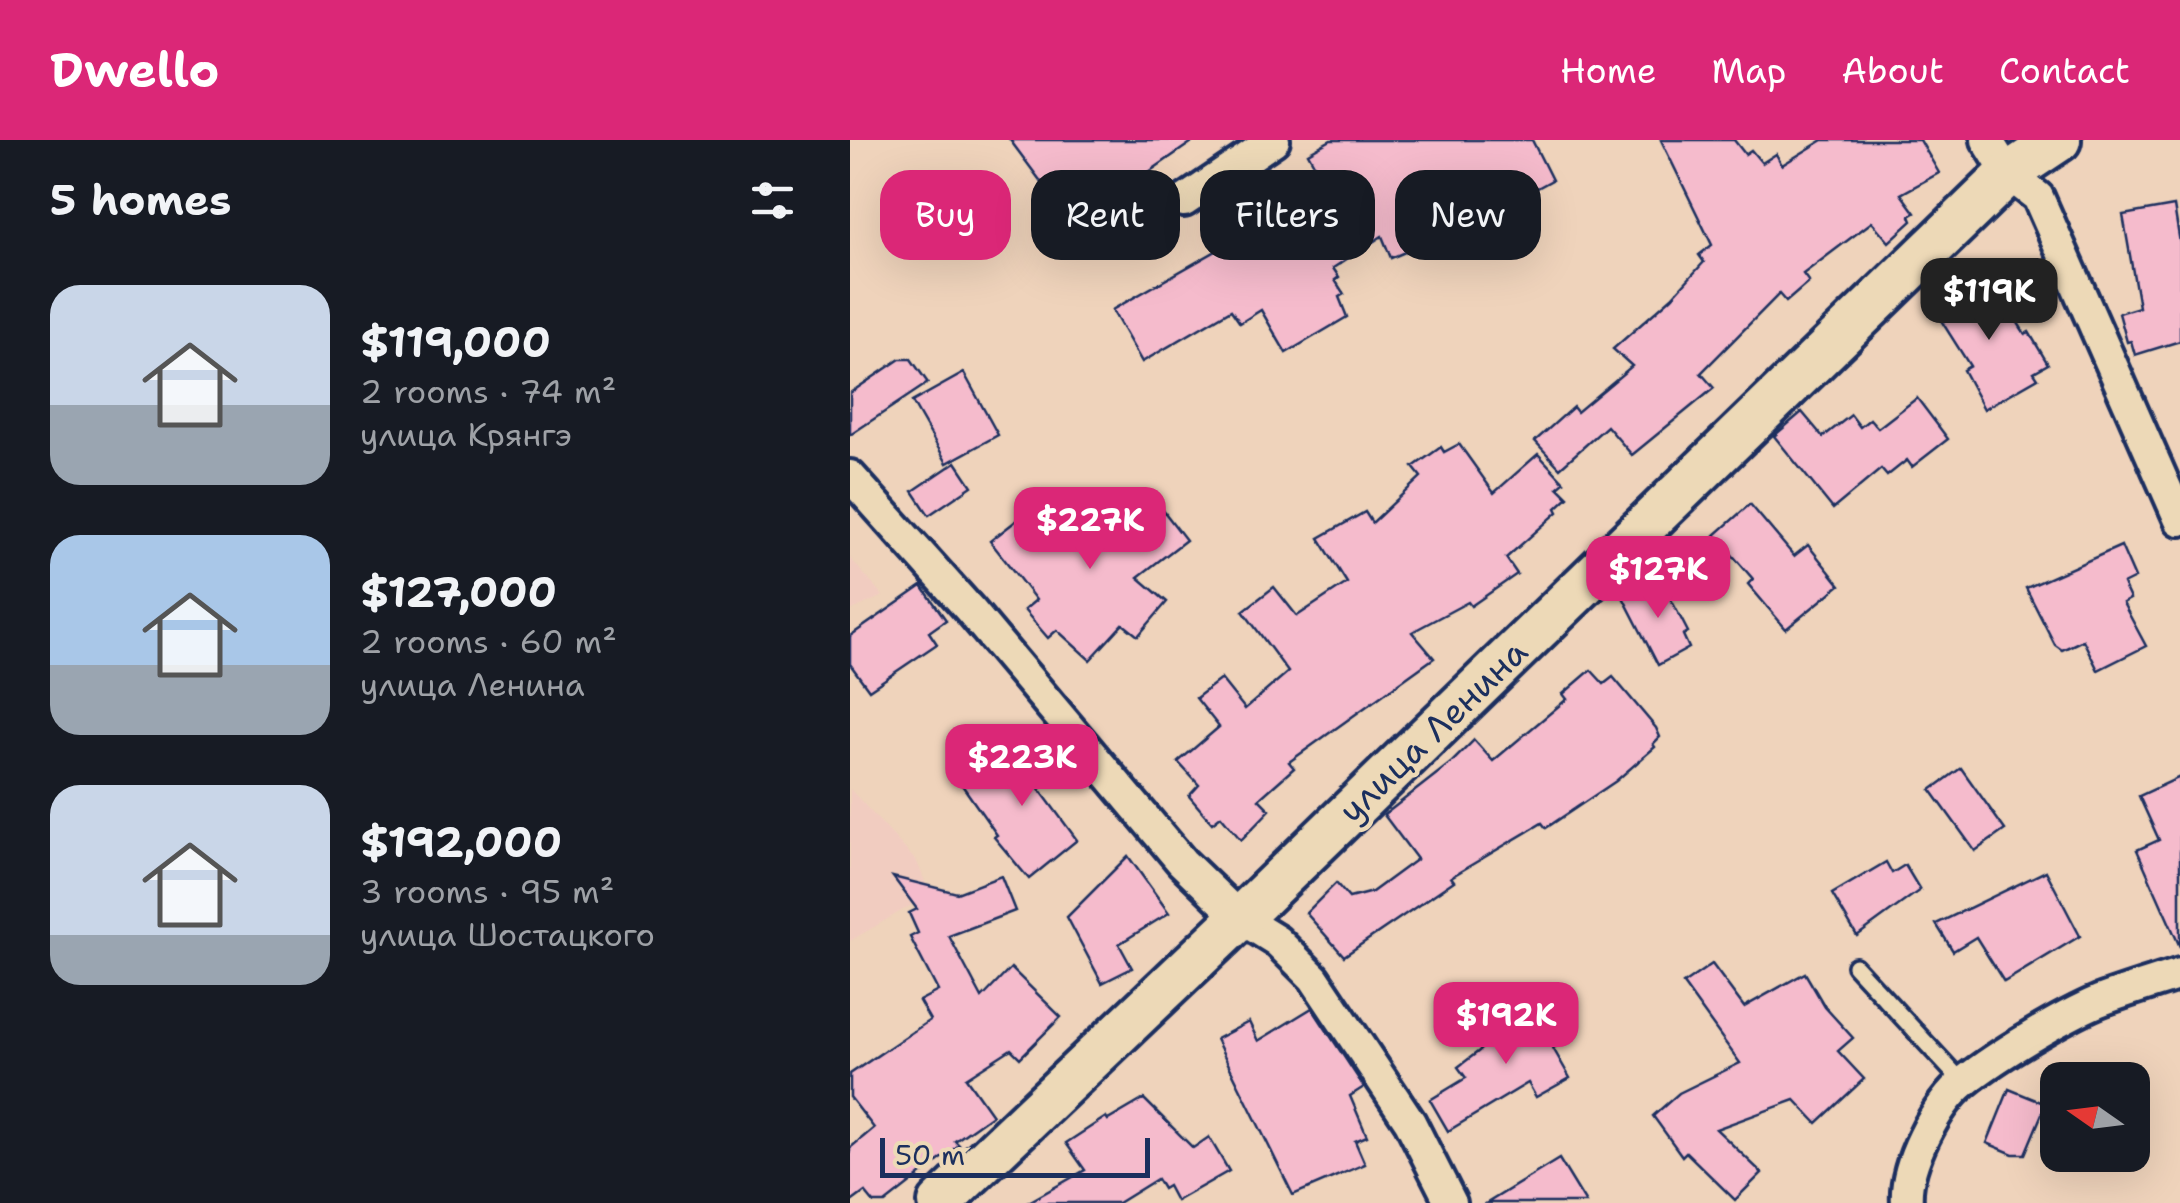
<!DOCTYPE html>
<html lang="en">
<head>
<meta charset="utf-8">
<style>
  body { margin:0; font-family:"Shantell Sans",sans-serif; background:#20242c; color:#f1f3f6; height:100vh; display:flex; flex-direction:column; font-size:38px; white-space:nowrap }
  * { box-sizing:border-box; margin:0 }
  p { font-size:32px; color:#9ea1a6 }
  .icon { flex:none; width:55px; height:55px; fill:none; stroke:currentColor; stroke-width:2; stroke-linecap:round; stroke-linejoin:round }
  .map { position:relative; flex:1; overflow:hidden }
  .sheet { display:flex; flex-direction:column; background:#171b24; width:850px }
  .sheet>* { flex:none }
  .hud { position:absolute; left:30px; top:30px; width:950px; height:90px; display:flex; gap:20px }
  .needle { width:65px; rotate:284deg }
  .buttons { position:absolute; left:1190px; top:922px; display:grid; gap:20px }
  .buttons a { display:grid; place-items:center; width:110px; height:110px; border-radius:20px; background:#171b24; box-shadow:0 10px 40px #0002; font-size:50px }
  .scale { position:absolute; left:30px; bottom:25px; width:270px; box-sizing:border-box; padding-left:10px; border:5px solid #1b2f5e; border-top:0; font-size:28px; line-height:35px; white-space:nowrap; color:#1b2f5e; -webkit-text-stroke:8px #edd9b7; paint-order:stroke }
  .price { position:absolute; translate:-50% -85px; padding:0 22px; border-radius:20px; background:#db2777; color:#fff; font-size:32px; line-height:65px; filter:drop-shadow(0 2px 5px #0008) }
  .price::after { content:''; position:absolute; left:50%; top:60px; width:30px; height:22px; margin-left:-15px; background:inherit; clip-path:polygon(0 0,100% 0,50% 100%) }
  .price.active { background:#222; color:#fff }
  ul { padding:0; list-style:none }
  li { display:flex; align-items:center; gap:30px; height:250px; padding:0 50px }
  li span { display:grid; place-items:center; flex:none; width:280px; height:200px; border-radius:30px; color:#555 }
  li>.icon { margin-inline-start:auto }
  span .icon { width:120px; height:120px; fill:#fffc; stroke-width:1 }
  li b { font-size:42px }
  h2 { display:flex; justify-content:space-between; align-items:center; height:120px; padding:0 50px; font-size:42px }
  .tag { padding:0 35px; border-radius:30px; background:#171b24; box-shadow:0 10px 40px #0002; font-size:35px; line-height:90px }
  .tag.active { background:#db2777; color:#fff }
  header { display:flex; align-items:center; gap:60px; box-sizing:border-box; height:140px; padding:0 50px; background:#db2777; color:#fff }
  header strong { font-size:48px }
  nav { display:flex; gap:55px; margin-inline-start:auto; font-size:35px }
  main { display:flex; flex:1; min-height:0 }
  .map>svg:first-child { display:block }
  .built { fill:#f1ccc0 }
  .building { fill:#f5bbcc; stroke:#1b2f5e; stroke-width:2.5 }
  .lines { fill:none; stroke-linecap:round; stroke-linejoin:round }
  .lane-casing { stroke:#1b2f5e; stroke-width:22 }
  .street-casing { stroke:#1b2f5e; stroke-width:38 }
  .secondary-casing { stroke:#1b2f5e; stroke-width:50 }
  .lane { stroke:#edd9b7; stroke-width:15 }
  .street { stroke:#edd9b7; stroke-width:30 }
  .secondary { stroke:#edd9b7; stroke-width:42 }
  .labels { text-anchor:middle; stroke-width:9; stroke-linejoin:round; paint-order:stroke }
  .street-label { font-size:35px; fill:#1b2f5e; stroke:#edd9b7 }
</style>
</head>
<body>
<header>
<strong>Dwello</strong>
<nav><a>Home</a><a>Map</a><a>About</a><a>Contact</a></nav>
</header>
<main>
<section class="sheet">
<h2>5 homes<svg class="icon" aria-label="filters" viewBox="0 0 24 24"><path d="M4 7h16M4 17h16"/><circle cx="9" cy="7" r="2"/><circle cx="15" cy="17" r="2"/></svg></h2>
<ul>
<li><span style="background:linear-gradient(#c9d6e8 60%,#9aa5b1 0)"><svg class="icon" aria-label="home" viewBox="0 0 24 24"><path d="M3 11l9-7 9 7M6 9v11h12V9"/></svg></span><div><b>$119,000</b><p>2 rooms · 74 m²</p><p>улица Крянгэ</p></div></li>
<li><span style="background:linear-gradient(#a9c7e8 65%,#9aa5b1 0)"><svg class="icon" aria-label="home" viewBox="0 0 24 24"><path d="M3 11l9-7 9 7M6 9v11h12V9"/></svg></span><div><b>$127,000</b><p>2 rooms · 60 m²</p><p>улица Ленина</p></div></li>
<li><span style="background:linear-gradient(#c9d6e8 75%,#9aa5b1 0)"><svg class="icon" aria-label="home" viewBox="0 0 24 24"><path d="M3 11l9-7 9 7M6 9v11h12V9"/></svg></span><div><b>$192,000</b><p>3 rooms · 95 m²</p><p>улица Шостацкого</p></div></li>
</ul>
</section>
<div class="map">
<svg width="1330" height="1063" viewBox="0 0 1330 1063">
  <rect width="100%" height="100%" fill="#efd3bb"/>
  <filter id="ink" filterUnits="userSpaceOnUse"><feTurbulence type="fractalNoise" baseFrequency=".01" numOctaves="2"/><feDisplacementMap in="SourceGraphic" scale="20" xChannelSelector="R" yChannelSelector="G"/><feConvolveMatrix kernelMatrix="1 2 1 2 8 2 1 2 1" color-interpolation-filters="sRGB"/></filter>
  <g filter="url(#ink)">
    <g class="built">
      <path d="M 0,418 L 33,456 L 0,471 Z"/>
      <path d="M 0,649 L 67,722 L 80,754 L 0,801 Z"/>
    </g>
    <g class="building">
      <path d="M 160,0 L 345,0 L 296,34 L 312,88 L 279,99 L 266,55 L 224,86 Z"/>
      <path d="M 481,0 L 682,0 L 702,40 L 671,57 L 664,38 L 590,82 L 595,95 L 541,118 L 532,96 L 483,128 L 489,137 L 485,140 L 494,154 L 489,157 L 497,177 L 436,213 L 411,170 L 390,183 L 381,170 L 292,222 L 262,170 L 463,56 L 456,39 L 468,31 L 458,13 Z"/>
      <path d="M 811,0 L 884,0 L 895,14 L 901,10 L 912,23 L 926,14 L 932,25 L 973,0 L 1070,0 L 1089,33 L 1051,54 L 1065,73 L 1060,76 L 1062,81 L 1039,102 L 1022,82 L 953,134 L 959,142 L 936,162 L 929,154 L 851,233 L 864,248 L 782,315 L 757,286 L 710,328 L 685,301 L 723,267 L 727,272 L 782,226 L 763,209 L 822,157 L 854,122 L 849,115 L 862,105 Z"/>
      <path d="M 1324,66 L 1330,103 L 1330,201 L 1285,215 L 1281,201 L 1277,202 L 1269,173 L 1289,167 L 1273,75 Z"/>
      <path d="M 1119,140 L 1131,160 L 1147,149 L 1175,194 L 1179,192 L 1198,224 L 1184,232 L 1188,238 L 1134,269 L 1113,230 L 1120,226 L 1080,163 Z"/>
      <path d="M 50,219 L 61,219 L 78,243 L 0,295 L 0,253 Z"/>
      <path d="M 114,233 L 148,295 L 97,323 L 62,262 Z"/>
      <path d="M 1067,258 L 1098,299 L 1062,327 L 1057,320 L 1037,336 L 1031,329 L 983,369 L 924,296 L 952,272 L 973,297 L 1001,275 L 1010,287 L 1020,279 L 1028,288 Z"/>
      <path d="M 609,304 L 644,353 L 688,314 L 714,342 L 708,347 L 718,357 L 706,368 L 708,372 L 656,418 L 667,434 L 621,466 L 618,462 L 562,492 L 584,518 L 439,622 L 444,628 L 409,659 L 420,670 L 391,700 L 371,676 L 362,683 L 339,656 L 349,645 L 328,622 L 369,587 L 346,558 L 371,539 L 395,569 L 438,532 L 393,471 L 424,447 L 447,476 L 497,443 L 469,398 L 515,372 L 522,383 L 571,337 L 563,327 L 591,307 L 594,312 Z"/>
      <path d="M 106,322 L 122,346 L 79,375 L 63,351 Z"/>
      <path d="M 302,356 L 336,400 L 288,437 L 317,462 L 288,496 L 273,484 L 240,520 L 207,490 L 198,498 L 174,470 L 186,460 L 140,401 L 184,367 L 201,389 L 207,384 L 216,395 L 239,377 L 244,383 L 253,376 L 257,380 L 263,375 L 268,381 Z"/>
      <path d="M 900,364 L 944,416 L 958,405 L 990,445 L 936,489 L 898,444 L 903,439 L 865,395 Z"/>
      <path d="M 1271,406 L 1285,438 L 1273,444 L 1280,459 L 1273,463 L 1296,506 L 1248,530 L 1233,500 L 1212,510 L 1205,505 L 1176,448 Z"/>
      <path d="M 810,438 L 838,492 L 833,495 L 839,508 L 808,525 L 773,457 Z"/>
      <path d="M 72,446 L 96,480 L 79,492 L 87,504 L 19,550 L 0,524 L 0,496 Z"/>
      <path d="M 741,530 L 754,544 L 763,537 L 806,588 L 810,597 L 803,604 L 805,607 L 766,641 L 696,688 L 692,683 L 601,737 L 604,741 L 494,816 L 456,773 L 486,743 L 499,758 L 522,752 L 567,719 L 534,675 L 602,622 L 624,600 L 643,621 L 717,559 L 713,554 Z"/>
      <path d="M 190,596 L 208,619 L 182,639 L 227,700 L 179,739 L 144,697 L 147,695 L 112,645 L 143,624 L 149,632 Z"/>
      <path d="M 1111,628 L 1155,690 L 1125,711 L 1081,650 Z"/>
      <path d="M 1330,637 L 1330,807 L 1287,710 L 1309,700 L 1289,656 Z"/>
      <path d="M 278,716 L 319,773 L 269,804 L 282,828 L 252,843 L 217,777 Z"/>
      <path d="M 1036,722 L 1042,733 L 1055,725 L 1070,750 L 1007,796 L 982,754 Z"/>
      <path d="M 1196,731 L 1230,796 L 1154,842 L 1126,797 L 1103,811 L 1086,784 Z"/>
      <path d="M 151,736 L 165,771 L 99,796 L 132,858 L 161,828 L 211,877 L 170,918 L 161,909 L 116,938 L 142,975 L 105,1001 L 109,1005 L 35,1063 L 24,1063 L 15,1052 L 0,1063 L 0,1008 L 24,988 L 0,957 L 0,934 L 80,880 L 69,861 L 88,851 L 60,797 L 68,793 L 59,773 L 67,769 L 43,737 L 107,753 Z"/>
      <path d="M 862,824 L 894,867 L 955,833 L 975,867 L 1003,898 L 988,911 L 1014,939 L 967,983 L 945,960 L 866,989 L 912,1033 L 885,1060 L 836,1012 L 832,1016 L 803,976 L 829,953 L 890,923 L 833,844 Z"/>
      <path d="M 681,856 L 689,872 L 697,868 L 712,903 L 703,908 L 720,938 L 686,957 L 678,943 L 598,991 L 580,960 L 616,938 L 608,927 L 629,911 Z"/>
      <path d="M 462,868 L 514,947 L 500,956 L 517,996 L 505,1001 L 515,1024 L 443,1055 L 366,899 L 399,882 L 408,901 Z"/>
      <path d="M 1159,949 L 1196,964 L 1175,1014 L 1163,1014 L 1137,1003 Z"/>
      <path d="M 294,959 L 343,1008 L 359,997 L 379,1031 L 326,1061 L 318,1046 L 313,1049 L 307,1039 L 268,1063 L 177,1063 L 235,1030 L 216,1003 L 256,977 L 258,980 Z"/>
      <path d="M 709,1019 L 736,1063 L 637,1063 Z"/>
    </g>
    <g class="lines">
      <g class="lane-casing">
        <path id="lane" d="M 1005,826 L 1113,943"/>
      </g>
      <g class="street-casing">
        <g id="street">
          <path d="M 1137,0 L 1158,34 L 1188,57 L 1330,380"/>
          <path d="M 334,61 L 424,0"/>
          <path d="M 0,336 L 121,471 L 332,722 L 390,778 L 427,801 L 464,838 L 560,982 L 601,1063"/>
          <path d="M 1057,1063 C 1054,1026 1086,964 1115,941 C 1148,915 1211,877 1249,861 C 1275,851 1303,843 1330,834"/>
        </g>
      </g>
      <g class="secondary-casing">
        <path id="secondary" d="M 90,1063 L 390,778 L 1158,34 L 1209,0"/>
      </g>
      <use href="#lane" class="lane"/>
      <use href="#street" class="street"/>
      <use href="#secondary" class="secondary"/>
    </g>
  </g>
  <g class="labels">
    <g class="street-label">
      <text transform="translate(583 591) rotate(-44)" y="12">улица Ленина</text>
    </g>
  </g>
</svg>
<div class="buttons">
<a><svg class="needle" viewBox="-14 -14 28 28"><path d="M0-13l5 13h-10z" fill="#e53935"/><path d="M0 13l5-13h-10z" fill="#9ea1a6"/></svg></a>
</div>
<div class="scale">50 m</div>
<b class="price active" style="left:1139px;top:203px">$119K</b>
<b class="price" style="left:240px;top:432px">$227K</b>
<b class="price" style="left:808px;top:481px">$127K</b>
<b class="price" style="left:172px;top:669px">$223K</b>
<b class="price" style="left:656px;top:927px">$192K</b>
<div class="hud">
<a class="tag active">Buy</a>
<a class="tag">Rent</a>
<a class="tag">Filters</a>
<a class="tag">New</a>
</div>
</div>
</main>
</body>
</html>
